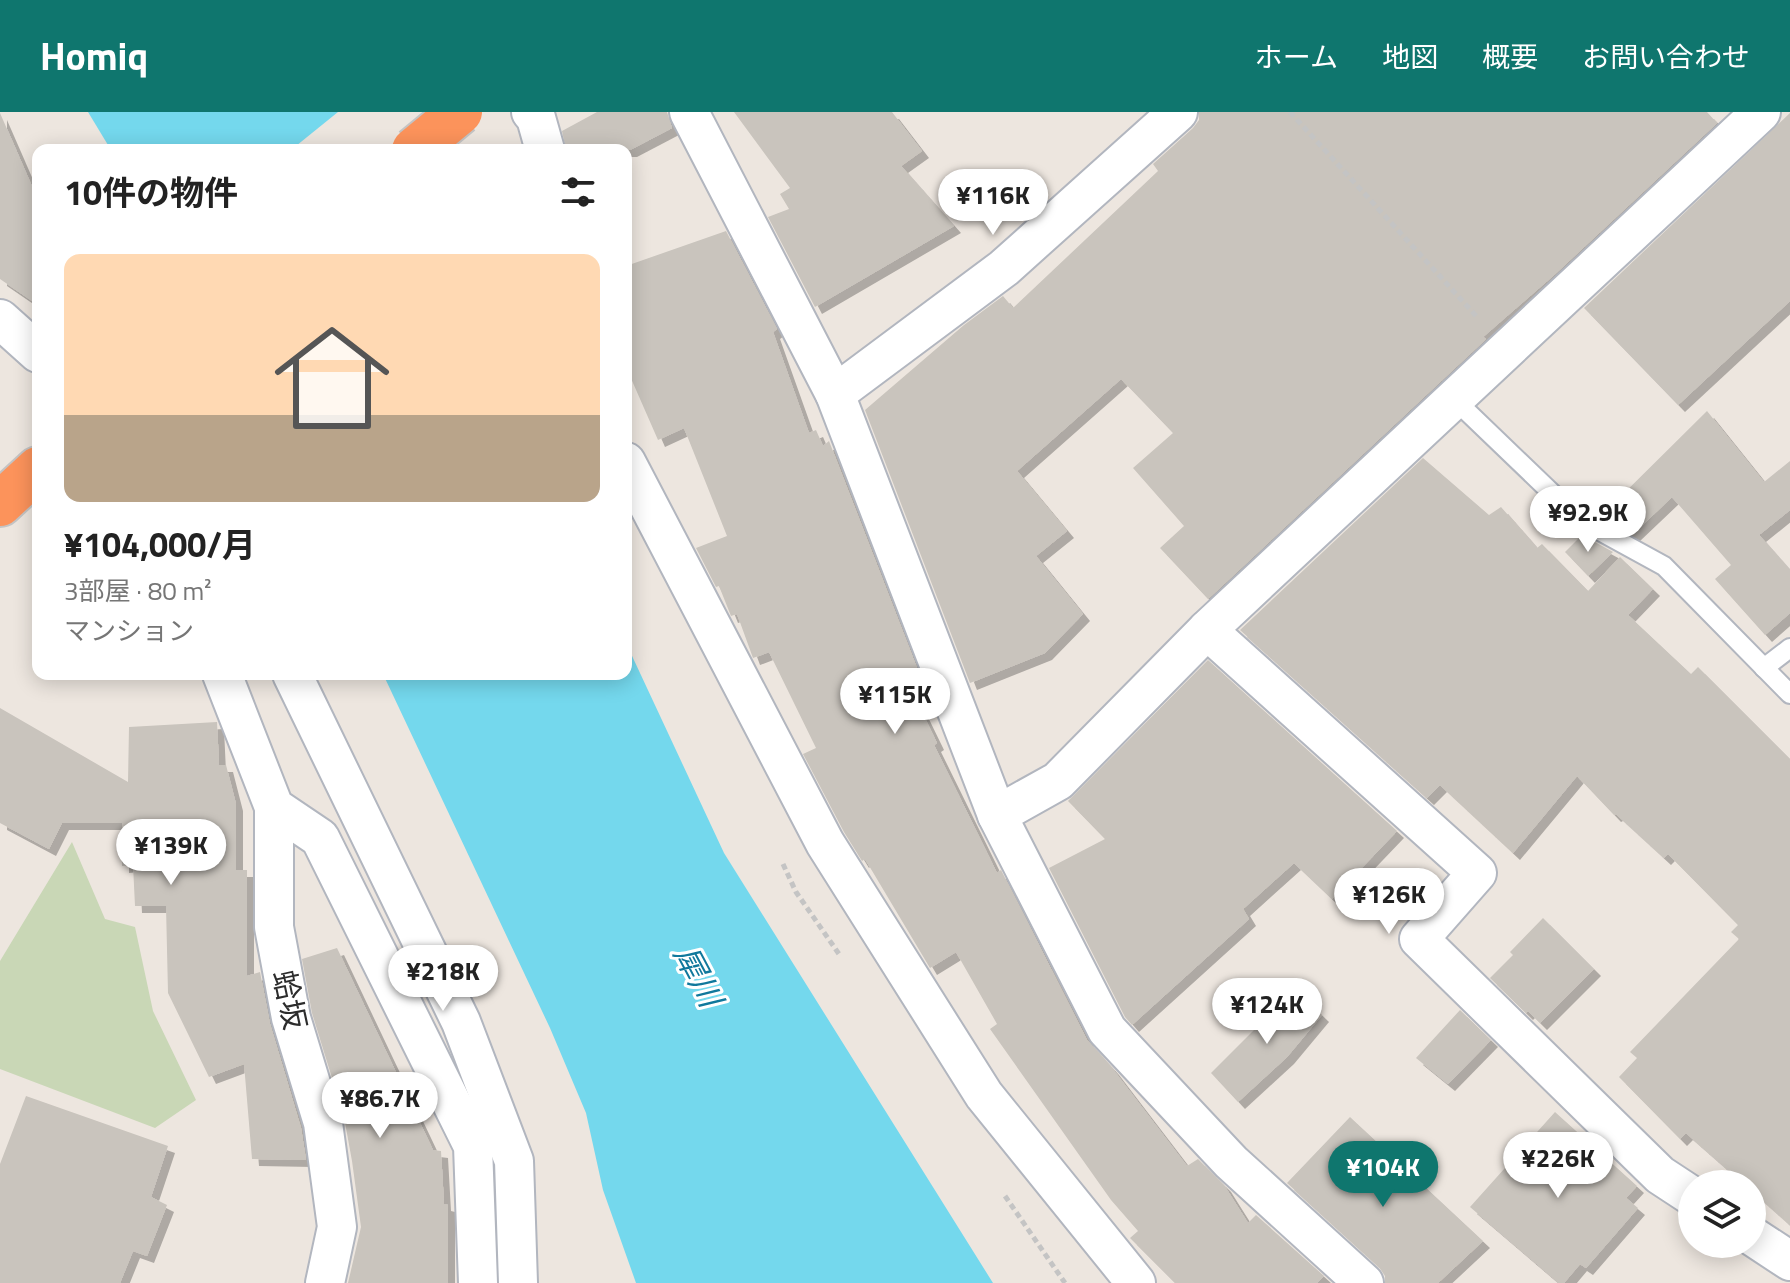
<!DOCTYPE html>
<html lang="ja">
<head>
<meta charset="utf-8">
<style>
  body { margin:0; font-family:"Titillium Web","Noto Sans JP",sans-serif; background:#f2f2f2; color:#222; height:100vh; display:flex; flex-direction:column; font-size:30px; white-space:nowrap }
  * { box-sizing:border-box; margin:0 }
  p { font-size:26px; color:#767676 }
  .icon { flex:none; width:44px; height:44px; fill:none; stroke:currentColor; stroke-width:2; stroke-linecap:round; stroke-linejoin:round }
  .map { position:relative; flex:1; overflow:hidden }
  .panel { position:absolute; left:32px; top:32px; width:600px; height:536px; display:flex; flex-direction:column; background:#fff; border-radius:16px; box-shadow:0 4px 20px #0003 }
  .panel>* { flex:none }
  .fabs { position:absolute; left:1678px; top:1058px; display:grid; gap:16px }
  .fabs a { display:grid; place-items:center; width:88px; height:88px; border-radius:50%; background:#fff; box-shadow:0 4px 20px #0003; font-size:40px }
  .price { position:absolute; translate:-50% -68px; padding:0 18px; border-radius:28px; background:#fff; color:#222; font-size:26px; line-height:52px; filter:drop-shadow(0 2px 4px #0008) }
  .price::after { content:''; position:absolute; left:50%; top:48px; width:24px; height:18px; margin-left:-12px; background:inherit; clip-path:polygon(0 0,100% 0,50% 100%) }
  .price.on { background:#0f766e; color:#fff }
  ul { padding:0; list-style:none }
  li { display:grid; align-content:center; gap:16px; height:424px; padding:0 32px }
  li+li { border-top:2px solid #e0e0e0 }
  li span { display:grid; place-items:center; height:248px; border-radius:16px; color:#555 }
  li>.icon { margin-inline-start:auto }
  span .icon { width:144px; height:144px; fill:#fffc; stroke-width:1 }
  li b { font-size:34px }
  h2 { display:flex; justify-content:space-between; align-items:center; height:96px; padding:0 32px; font-size:34px }
  header { display:flex; align-items:center; gap:48px; box-sizing:border-box; height:112px; padding:0 40px; background:#0f766e; color:#fff }
  header strong { font-size:38px }
  nav { display:flex; gap:44px; margin-inline-start:auto; font-size:28px }
  .map>svg:first-child { display:block }
  .cemetery { fill:#c9d7b6 }
  .water { fill:#74d8ed }
  .pier { fill:#ede6df }
  .building { fill:#c9c4bd; filter:url(#shadow) }
  .lines { fill:none; stroke-linecap:round; stroke-linejoin:round }
  .lane-casing { stroke:#b2b6bf; stroke-width:22 }
  .street-casing { stroke:#b2b6bf; stroke-width:42 }
  .highway-casing { stroke:#c4c4c4; stroke-width:48 }
  .path { stroke:#c4c4c4; stroke-width:5; stroke-dasharray:6 4; stroke-linecap:butt }
  .lane { stroke:#fff; stroke-width:18 }
  .street { stroke:#fff; stroke-width:38 }
  .highway { stroke:#fc935b; stroke-width:44 }
  .highway-bridge-casing { stroke:#c4c4c4; stroke-width:48; stroke-linecap:butt }
  .highway-bridge { stroke:#fc935b; stroke-width:44 }
  .labels { text-anchor:middle; stroke-width:6; stroke-linejoin:round; paint-order:stroke }
  .street-label { font-size:30px; fill:#2c2c2c; stroke:#fff }
  .water-label { font-size:32px; font-style:italic; fill:#10789c; stroke:#fff }
</style>
</head>
<body>
<header>
<strong>Homiq</strong>
<nav><a>ホーム</a><a>地図</a><a>概要</a><a>お問い合わせ</a></nav>
</header>
<div class="map">
<svg width="1790" height="1171" viewBox="0 0 1790 1171">
  <defs>
    <filter id="shadow"><feDropShadow dx="7" dy="7" stdDeviation="0" flood-color="#0004"/></filter>
  </defs>
  <rect width="100%" height="100%" fill="#ede6df"/>
  <path class="cemetery" d="M 72,730 L 105,807 L 135,815 L 153,899 L 196,988 L 155,1016 L 0,957 L 0,849 Z"/>
  <g class="water">
    <path d="M 88,0 L 370,0 L 388,38 L 111,38 Z"/>
    <path d="M 626,531 L 724,741 L 993,1171 L 636,1171 L 603,1078 L 586,1001 L 550,916 L 383,562 L 626,562 Z"/>
  </g>
  <path class="pier" d="M 338,0 L 374,0 L 392,38 L 291,38 Z"/>
  <g class="building">
    <path d="M 597,0 L 667,0 L 672,16 L 630,38 L 566,38 L 562,19 Z"/>
    <path d="M 734,0 L 892,0 L 922,39 L 901,54 L 954,114 L 815,195 L 768,105 L 789,97 L 780,82 L 790,76 Z"/>
    <path d="M 1199,0 L 1707,0 L 1717,11 L 1553,164 L 1483,225 L 1486,227 L 1208,487 L 1160,436 L 1184,414 L 1133,356 L 1173,321 L 1121,267 L 1017,359 L 1067,419 L 1036,444 L 1083,502 L 1045,541 L 970,571 L 865,298 L 964,213 L 1003,184 L 1013,196 L 1158,59 L 1153,52 L 1193,16 L 1199,8 Z"/>
    <path d="M 0,1 L 38,88 L 38,193 L 0,167 Z"/>
    <path d="M 1790,1 L 1790,189 L 1678,293 L 1584,196 Z"/>
    <path d="M 726,119 L 777,217 L 773,220 L 809,321 L 816,318 L 823,334 L 829,329 L 929,587 L 918,592 L 937,631 L 934,633 L 997,761 L 1001,758 L 1087,928 L 1112,956 L 1187,1054 L 1198,1047 L 1224,1073 L 1248,1111 L 1256,1103 L 1324,1164 L 1317,1171 L 1175,1171 L 1130,1126 L 1138,1119 L 1111,1088 L 990,917 L 997,912 L 956,840 L 930,856 L 865,747 L 862,749 L 844,720 L 803,642 L 816,636 L 769,540 L 753,546 L 737,502 L 731,504 L 719,474 L 716,475 L 696,436 L 727,424 L 684,316 L 658,328 L 626,255 L 626,154 Z"/>
    <path d="M 1707,299 L 1764,370 L 1790,349 L 1790,398 L 1759,423 L 1790,458 L 1790,501 L 1765,523 L 1715,467 L 1731,453 L 1672,385 L 1632,423 L 1600,405 Z"/>
    <path d="M 1423,346 L 1489,403 L 1501,395 L 1537,436 L 1542,432 L 1588,479 L 1620,445 L 1653,477 L 1628,503 L 1691,562 L 1698,555 L 1790,647 L 1790,1113 L 1752,1079 L 1752,1072 L 1744,1072 L 1686,1021 L 1680,1027 L 1619,965 L 1637,946 L 1630,940 L 1739,827 L 1731,820 L 1738,813 L 1668,742 L 1664,746 L 1616,702 L 1614,703 L 1577,664 L 1513,741 L 1440,673 L 1427,686 L 1240,518 Z"/>
    <path d="M 1582,423 L 1613,440 L 1588,464 L 1565,440 Z"/>
    <path d="M 1208,548 L 1397,719 L 1332,787 L 1294,751 L 1243,797 L 1249,807 L 1132,913 L 1125,905 L 1049,756 L 1105,727 L 1068,689 Z"/>
    <path d="M 0,596 L 128,670 L 129,615 L 217,610 L 219,653 L 226,653 L 236,692 L 236,758 L 247,758 L 247,864 L 260,860 L 270,912 L 301,1016 L 306,1048 L 252,1047 L 244,952 L 209,965 L 168,881 L 166,794 L 135,794 L 133,753 L 122,754 L 122,711 L 62,711 L 49,737 L 0,711 Z"/>
    <path d="M 1543,806 L 1594,857 L 1540,911 L 1528,899 L 1526,901 L 1490,866 L 1513,843 L 1510,840 Z"/>
    <path d="M 337,836 L 433,1038 L 441,1039 L 444,1092 L 448,1093 L 448,1171 L 348,1171 L 361,1115 L 352,1049 L 344,1005 L 312,901 L 302,847 Z"/>
    <path d="M 1295,877 L 1322,903 L 1287,945 L 1238,990 L 1211,961 Z"/>
    <path d="M 1460,898 L 1491,928 L 1448,972 L 1416,946 Z"/>
    <path d="M 26,984 L 168,1034 L 151,1085 L 167,1093 L 147,1144 L 133,1139 L 120,1171 L 0,1171 L 0,1052 Z"/>
    <path d="M 1555,1000 L 1637,1074 L 1626,1086 L 1638,1096 L 1586,1156 L 1580,1152 L 1564,1171 L 1559,1171 L 1470,1095 Z"/>
    <path d="M 1350,1005 L 1483,1129 L 1438,1171 L 1385,1171 L 1385,1164 L 1379,1155 L 1287,1071 Z"/>
  </g>
  <g class="lines">
    <g class="lane-casing">
      <g id="lane">
        <path d="M 1454,287 L 1580,408 L 1664,454 L 1790,582"/>
        <path d="M 1764,556 L 1790,536"/>
      </g>
    </g>
    <g class="street-casing">
      <g id="street">
        <path d="M 531,0 L 536,6 L 545,38"/>
        <path d="M 689,0 L 835,282 L 997,703 L 1107,918 L 1231,1050 L 1364,1171"/>
        <path d="M 0,207 L 38,241"/>
        <path d="M 835,282 L 1004,156 L 1178,0"/>
        <path d="M 626,350 L 825,731 L 984,983 L 1136,1171"/>
        <path d="M 1207,518 L 1477,761 L 1419,827 L 1660,1063 L 1692,1084"/>
        <path d="M 222,562 L 274,695 L 320,726 L 473,1034 L 478,1171"/>
        <path d="M 292,562 L 461,910 L 514,1049 L 518,1171"/>
        <path d="M 274,695 L 274,815 L 291,906 L 323,1011 L 337,1115 L 325,1171"/>
        <path d="M 997,703 L 1058,669 L 1207,518 L 1761,0"/>
        <path d="M 1752,1124 L 1790,1149"/>
      </g>
    </g>
    <g class="highway-casing">
      <path id="highway" d="M 0,392 L 38,357"/>
    </g>
    <g class="path">
      <path d="M 1290,0 L 1478,206"/>
      <path d="M 783,752 L 796,780 L 839,842"/>
      <path d="M 1005,1084 L 1065,1171"/>
    </g>
    <use href="#lane" class="lane"/>
    <use href="#street" class="street"/>
    <use href="#highway" class="highway"/>
    <g class="highway-bridge-casing">
      <path id="highway-bridge" d="M 414,38 L 460,0"/>
    </g>
    <use href="#highway-bridge" class="highway-bridge"/>
  </g>
  <g class="labels">
    <g class="street-label">
      <text transform="translate(289 888) rotate(78)" y="10">蛤坂</text>
    </g>
    <g class="water-label">
      <text transform="translate(698 864) rotate(62)" y="11">犀川</text>
    </g>
  </g>
</svg>
<div class="fabs">
<a><svg class="icon" aria-label="layers" viewBox="0 0 24 24"><path d="M12 4l9 5-9 5-9-5zM3 14l9 5 9-5"/></svg></a>
</div>
<b class="price" style="left:993px;top:125px">¥116K</b>
<b class="price" style="left:1588px;top:442px">¥92.9K</b>
<b class="price" style="left:895px;top:624px">¥115K</b>
<b class="price" style="left:171px;top:775px">¥139K</b>
<b class="price" style="left:1389px;top:824px">¥126K</b>
<b class="price" style="left:443px;top:901px">¥218K</b>
<b class="price" style="left:1267px;top:934px">¥124K</b>
<b class="price" style="left:380px;top:1028px">¥86.7K</b>
<b class="price" style="left:1558px;top:1088px">¥226K</b>
<b class="price on" style="left:1383px;top:1097px">¥104K</b>
<section class="panel">
<h2>10件の物件<svg class="icon" aria-label="filters" viewBox="0 0 24 24"><path d="M4 7h16M4 17h16"/><circle cx="9" cy="7" r="2"/><circle cx="15" cy="17" r="2"/></svg></h2>
<ul>
<li><span style="background:linear-gradient(#ffd9b3 65%,#b9a48a 0)"><svg class="icon" aria-label="home" viewBox="0 0 24 24"><path d="M3 11l9-7 9 7M6 9v11h12V9"/></svg></span><div><b>¥104,000/月</b><p>3部屋 · 80 m²</p><p>マンション</p></div></li>
</ul>
</section>
</div>
</body>
</html>
